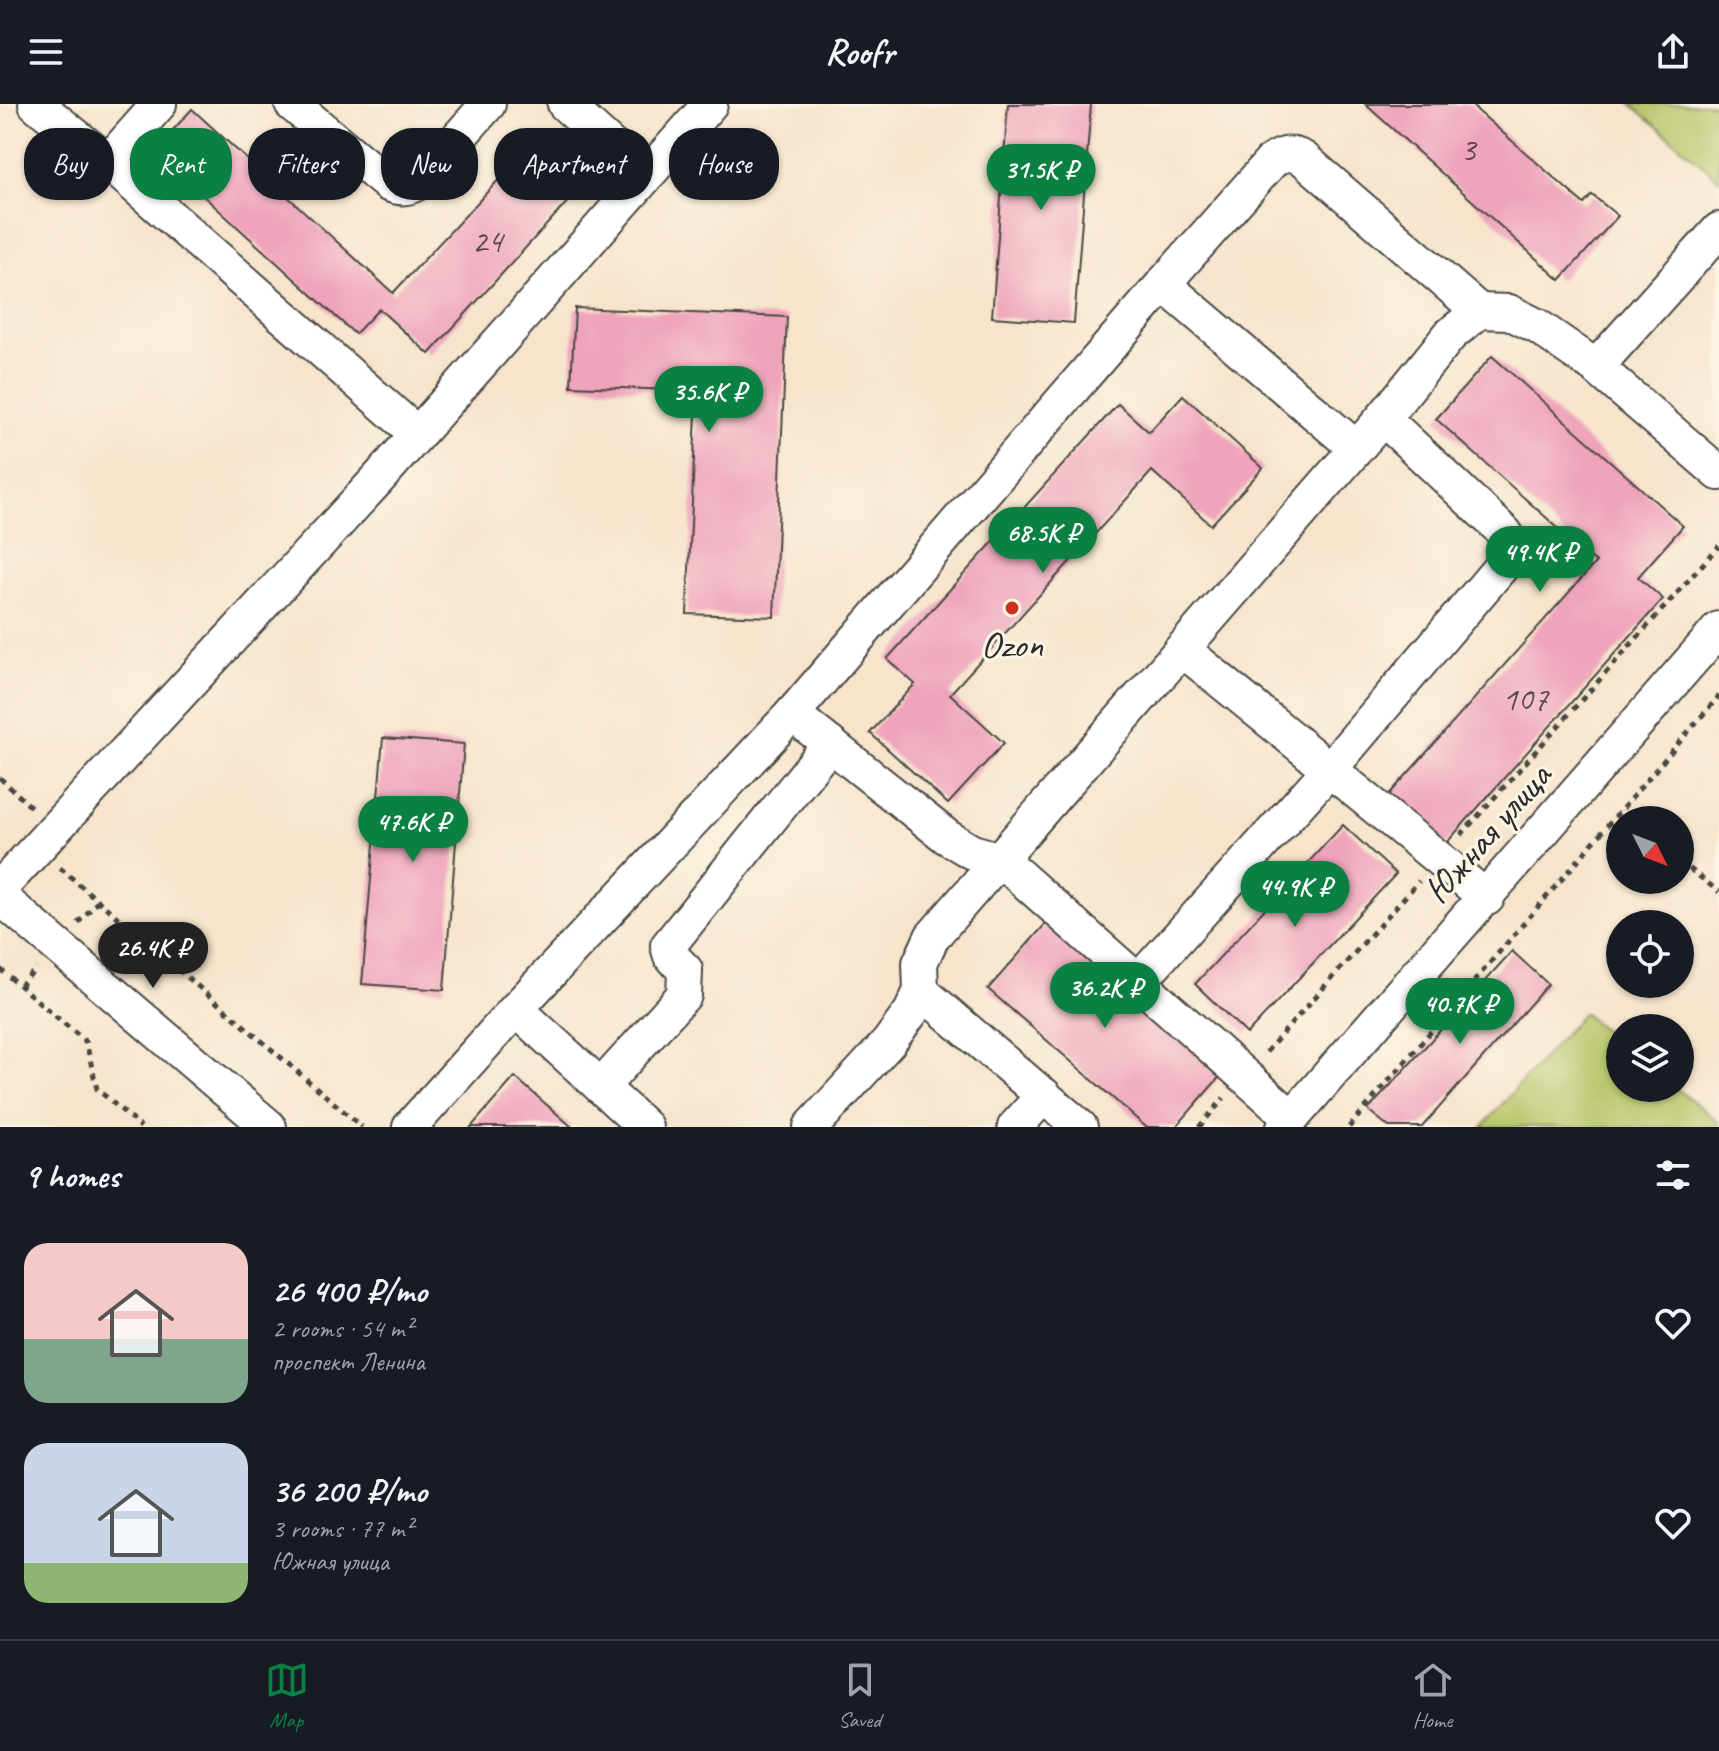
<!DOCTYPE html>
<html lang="en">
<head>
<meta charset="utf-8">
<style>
  body { margin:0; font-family:Caveat,sans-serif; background:#20242c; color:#f1f3f6; height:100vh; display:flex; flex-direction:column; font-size:30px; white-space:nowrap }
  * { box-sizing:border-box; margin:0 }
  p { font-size:26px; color:#9ea1a6 }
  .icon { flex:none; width:44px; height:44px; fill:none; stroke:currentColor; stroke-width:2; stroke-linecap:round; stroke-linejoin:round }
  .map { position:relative; height:1023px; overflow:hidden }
  .sheet { display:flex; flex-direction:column; background:#171b24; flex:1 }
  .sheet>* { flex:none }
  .top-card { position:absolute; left:24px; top:24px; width:800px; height:72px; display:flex; gap:16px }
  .needle { width:52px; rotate:132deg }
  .controls { position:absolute; left:1606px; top:702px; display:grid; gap:16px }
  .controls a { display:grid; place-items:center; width:88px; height:88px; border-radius:50%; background:#171b24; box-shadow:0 2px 6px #0004; font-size:40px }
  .price { position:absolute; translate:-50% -68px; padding:0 18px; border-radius:28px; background:#0b8043; color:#fff; font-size:26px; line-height:52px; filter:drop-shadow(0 2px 4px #0008) }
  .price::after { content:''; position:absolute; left:50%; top:48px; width:24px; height:18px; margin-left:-12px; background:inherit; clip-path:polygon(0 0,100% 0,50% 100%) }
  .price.current { background:#222; color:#fff }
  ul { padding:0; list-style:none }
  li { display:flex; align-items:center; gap:24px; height:200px; padding:0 24px }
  li span { display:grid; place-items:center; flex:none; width:224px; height:160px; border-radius:24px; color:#555 }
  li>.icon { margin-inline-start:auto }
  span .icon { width:96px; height:96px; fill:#fffc; stroke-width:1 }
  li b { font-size:34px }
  h2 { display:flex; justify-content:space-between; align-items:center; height:96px; padding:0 24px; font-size:34px }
  .pill { padding:0 28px; border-radius:32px; background:#171b24; box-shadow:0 2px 6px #0004; font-size:28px; line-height:72px }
  .pill.current { background:#0b8043; color:#fff }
  header { display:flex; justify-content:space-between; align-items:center; height:104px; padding:0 24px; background:#171b24; font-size:36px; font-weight:700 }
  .dock { display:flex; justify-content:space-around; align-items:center; height:112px; border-top:2px solid #363941; background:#171b24; font-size:22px; color:#9ea1a6 }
  .dock a { display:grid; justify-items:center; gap:4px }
  .dock .current { color:#0b8043 }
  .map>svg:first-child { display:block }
  .green { fill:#b5c365; stroke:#707748; stroke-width:2 }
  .building { fill:#efa4bc }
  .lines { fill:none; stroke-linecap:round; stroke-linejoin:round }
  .minor-casing { stroke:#494743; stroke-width:38 }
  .path { stroke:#494743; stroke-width:5; stroke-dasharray:6 6; stroke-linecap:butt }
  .minor { stroke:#fff; stroke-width:34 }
  .poi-dot { fill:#c8321e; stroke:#fcf5e5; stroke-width:3 }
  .labels { text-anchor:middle; stroke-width:6; stroke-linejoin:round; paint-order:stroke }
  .number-label { font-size:34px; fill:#5c494f }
  .poi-label { font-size:38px; fill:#2b2b2b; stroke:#fcf5e5 }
  .street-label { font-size:38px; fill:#2b2b2b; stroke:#fcf5e5 }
</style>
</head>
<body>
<header><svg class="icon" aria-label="menu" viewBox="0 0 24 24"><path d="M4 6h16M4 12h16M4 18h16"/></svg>Roofr<svg class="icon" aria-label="share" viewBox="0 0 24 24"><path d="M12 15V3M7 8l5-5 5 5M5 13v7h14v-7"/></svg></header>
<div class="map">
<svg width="1719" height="1023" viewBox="0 0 1719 1023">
  <rect width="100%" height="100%" fill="#fcf5e5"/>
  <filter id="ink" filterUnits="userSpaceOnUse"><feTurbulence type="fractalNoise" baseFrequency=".0125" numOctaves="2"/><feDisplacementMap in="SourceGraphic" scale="16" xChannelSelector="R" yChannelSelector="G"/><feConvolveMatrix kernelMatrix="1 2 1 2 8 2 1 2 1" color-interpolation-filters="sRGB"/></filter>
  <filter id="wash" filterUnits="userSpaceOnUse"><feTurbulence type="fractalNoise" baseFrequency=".006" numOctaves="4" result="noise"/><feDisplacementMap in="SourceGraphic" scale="32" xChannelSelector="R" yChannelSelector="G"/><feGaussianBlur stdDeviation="1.8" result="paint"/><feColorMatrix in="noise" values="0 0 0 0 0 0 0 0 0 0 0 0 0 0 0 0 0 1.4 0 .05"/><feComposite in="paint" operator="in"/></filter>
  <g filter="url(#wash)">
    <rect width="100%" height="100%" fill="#f6e4cb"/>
    <g class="green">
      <path d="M 1631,0 L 1719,0 L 1719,75 Z"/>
      <path d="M 1583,909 L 1620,939 L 1620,984 L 1676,984 L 1719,1018 L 1719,1023 L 1482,1023 Z"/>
    </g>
    <g id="blocks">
      <g class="building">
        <path d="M 1008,0 L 1091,0 L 1074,219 L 992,213 Z"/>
        <path d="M 1365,0 L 1470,0 L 1584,100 L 1592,91 L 1618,112 L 1560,176 Z"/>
        <path d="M 192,5 L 393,189 L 533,39 L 580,84 L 429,250 L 379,205 L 355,230 L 154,47 Z"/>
        <path d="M 575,204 L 787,213 L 774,513 L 687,510 L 697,287 L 571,282 Z"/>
        <path d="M 1492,252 L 1683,422 L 1638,473 L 1663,495 L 1442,744 L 1386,694 L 1596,458 L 1436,315 Z"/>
        <path d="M 1183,291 L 1263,364 L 1211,421 L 1152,367 L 950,590 L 1004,639 L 948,700 L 870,629 L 915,580 L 887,555 L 1118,300 L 1149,328 Z"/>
        <path d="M 383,634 L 464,640 L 444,886 L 362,880 Z"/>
        <path d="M 1343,721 L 1396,770 L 1247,930 L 1195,880 Z"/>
        <path d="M 1049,816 L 1223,969 L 1176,1023 L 1146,1023 L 988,885 Z"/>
        <path d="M 1512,847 L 1548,880 L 1422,1023 L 1389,1023 L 1368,1006 Z"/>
        <path d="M 515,973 L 572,1023 L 471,1023 Z"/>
      </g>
    </g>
  </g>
  <g filter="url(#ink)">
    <use href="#blocks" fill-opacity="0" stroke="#494743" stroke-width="2"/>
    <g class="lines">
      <g class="minor-casing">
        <g id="minor">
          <path d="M 36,0 L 108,58 L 417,330"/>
          <path d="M 292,0 L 388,80 C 401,85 408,85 420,77 L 488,0"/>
          <path d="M 565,0 L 645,72"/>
          <path d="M 108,58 L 159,0"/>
          <path d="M 1163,180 L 1272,57 C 1284,49 1291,48 1304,55 L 1479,207"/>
          <path d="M 1596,263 L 1719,126"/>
          <path d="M 1182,545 L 1487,794"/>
          <path d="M 792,610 L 947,733 L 972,748 L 1001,756 L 1292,1014"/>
          <path d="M 0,784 L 378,375 L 710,0"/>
          <path d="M 0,793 L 269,1023"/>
          <path d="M 1137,879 L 1329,666 L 1512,450 L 1511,439 L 1505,429 L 1383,314"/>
          <path d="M 921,887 L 1080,1023"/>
          <path d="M 516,905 L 792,610 L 1163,180 L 1356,344"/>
          <path d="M 601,983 L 684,891 L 685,866 L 671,852 L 668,842 L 830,640"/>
          <path d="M 410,1023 L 516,905 L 645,1023"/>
          <path d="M 811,1023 L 889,938 L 911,908 L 921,887 L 920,859 L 932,833 L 1383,314 L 1450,231 L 1479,207 L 1509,208 L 1537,222 L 1596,263 L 1719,369"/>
          <path d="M 1015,1023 L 1044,991"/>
          <path d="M 1284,1023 L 1719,525"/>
        </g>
      </g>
      <g class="path">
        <path d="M 0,674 L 31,703"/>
        <path d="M 1461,731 L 1719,442"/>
        <path d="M 1680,757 L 1719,788"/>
        <path d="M 60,764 L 362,1023"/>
        <path d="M 78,819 L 99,796"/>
        <path d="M 0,865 L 86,938 L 97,985 L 141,1023"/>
        <path d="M 20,882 L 36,864"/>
        <path d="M 1266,948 L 1419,777"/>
        <path d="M 1199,1023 L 1224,994"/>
        <path d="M 1349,1023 L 1719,592"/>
      </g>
      <use href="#minor" class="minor"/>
    </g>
  </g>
  <circle class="poi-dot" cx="1012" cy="504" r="8"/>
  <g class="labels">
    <g class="number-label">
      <text x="1468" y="57">3</text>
      <text x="487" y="148">24</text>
      <text x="1525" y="606">107</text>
    </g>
    <g class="poi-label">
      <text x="1012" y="553">Ozon</text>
    </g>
    <g class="street-label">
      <text transform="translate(1487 729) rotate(-49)" y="13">Южная улица</text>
    </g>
  </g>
</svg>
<div class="controls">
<a><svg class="needle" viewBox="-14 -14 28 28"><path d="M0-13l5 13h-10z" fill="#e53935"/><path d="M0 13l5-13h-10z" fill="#9ea1a6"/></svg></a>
<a><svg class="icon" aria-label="locate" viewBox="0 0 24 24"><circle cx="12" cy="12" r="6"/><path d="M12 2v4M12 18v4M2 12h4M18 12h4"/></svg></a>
<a><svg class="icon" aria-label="layers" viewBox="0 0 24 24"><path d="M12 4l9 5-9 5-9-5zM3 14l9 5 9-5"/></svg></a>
</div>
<b class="price" style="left:1041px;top:108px">31.5K ₽</b>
<b class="price" style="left:709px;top:330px">35.6K ₽</b>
<b class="price" style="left:1043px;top:471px">68.5K ₽</b>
<b class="price" style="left:1540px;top:490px">49.4K ₽</b>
<b class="price" style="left:413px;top:760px">47.6K ₽</b>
<b class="price" style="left:1295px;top:825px">44.9K ₽</b>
<b class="price current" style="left:153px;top:886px">26.4K ₽</b>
<b class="price" style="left:1105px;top:926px">36.2K ₽</b>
<b class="price" style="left:1460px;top:942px">40.7K ₽</b>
<div class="top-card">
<a class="pill">Buy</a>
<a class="pill current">Rent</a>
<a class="pill">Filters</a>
<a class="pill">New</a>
<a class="pill">Apartment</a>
<a class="pill">House</a>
</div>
</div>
<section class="sheet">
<h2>9 homes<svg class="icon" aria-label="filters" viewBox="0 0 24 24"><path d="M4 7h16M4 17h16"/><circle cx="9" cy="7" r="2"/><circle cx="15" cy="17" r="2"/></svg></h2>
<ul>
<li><span style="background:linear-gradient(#f6c9c9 60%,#7fa58c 0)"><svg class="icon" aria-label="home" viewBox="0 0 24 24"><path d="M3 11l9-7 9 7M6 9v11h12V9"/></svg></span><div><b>26 400 ₽/mo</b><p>2 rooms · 54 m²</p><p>проспект Ленина</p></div><svg class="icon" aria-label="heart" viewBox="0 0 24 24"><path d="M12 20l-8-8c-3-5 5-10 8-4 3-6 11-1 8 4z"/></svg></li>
<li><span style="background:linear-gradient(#c9d6e8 75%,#8fb573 0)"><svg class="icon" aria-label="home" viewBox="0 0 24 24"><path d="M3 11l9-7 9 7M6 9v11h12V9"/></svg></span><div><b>36 200 ₽/mo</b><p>3 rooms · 77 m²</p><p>Южная улица</p></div><svg class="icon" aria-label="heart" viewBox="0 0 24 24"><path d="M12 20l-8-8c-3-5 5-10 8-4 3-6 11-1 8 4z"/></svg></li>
</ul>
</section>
<nav class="dock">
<a class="current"><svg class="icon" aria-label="map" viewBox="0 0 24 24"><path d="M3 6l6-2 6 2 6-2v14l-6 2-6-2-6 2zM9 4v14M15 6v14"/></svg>Map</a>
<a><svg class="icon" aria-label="saved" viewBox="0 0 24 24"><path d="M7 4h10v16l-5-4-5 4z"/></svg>Saved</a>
<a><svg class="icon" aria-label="home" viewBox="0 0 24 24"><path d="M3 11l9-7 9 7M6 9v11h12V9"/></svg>Home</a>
</nav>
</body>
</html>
